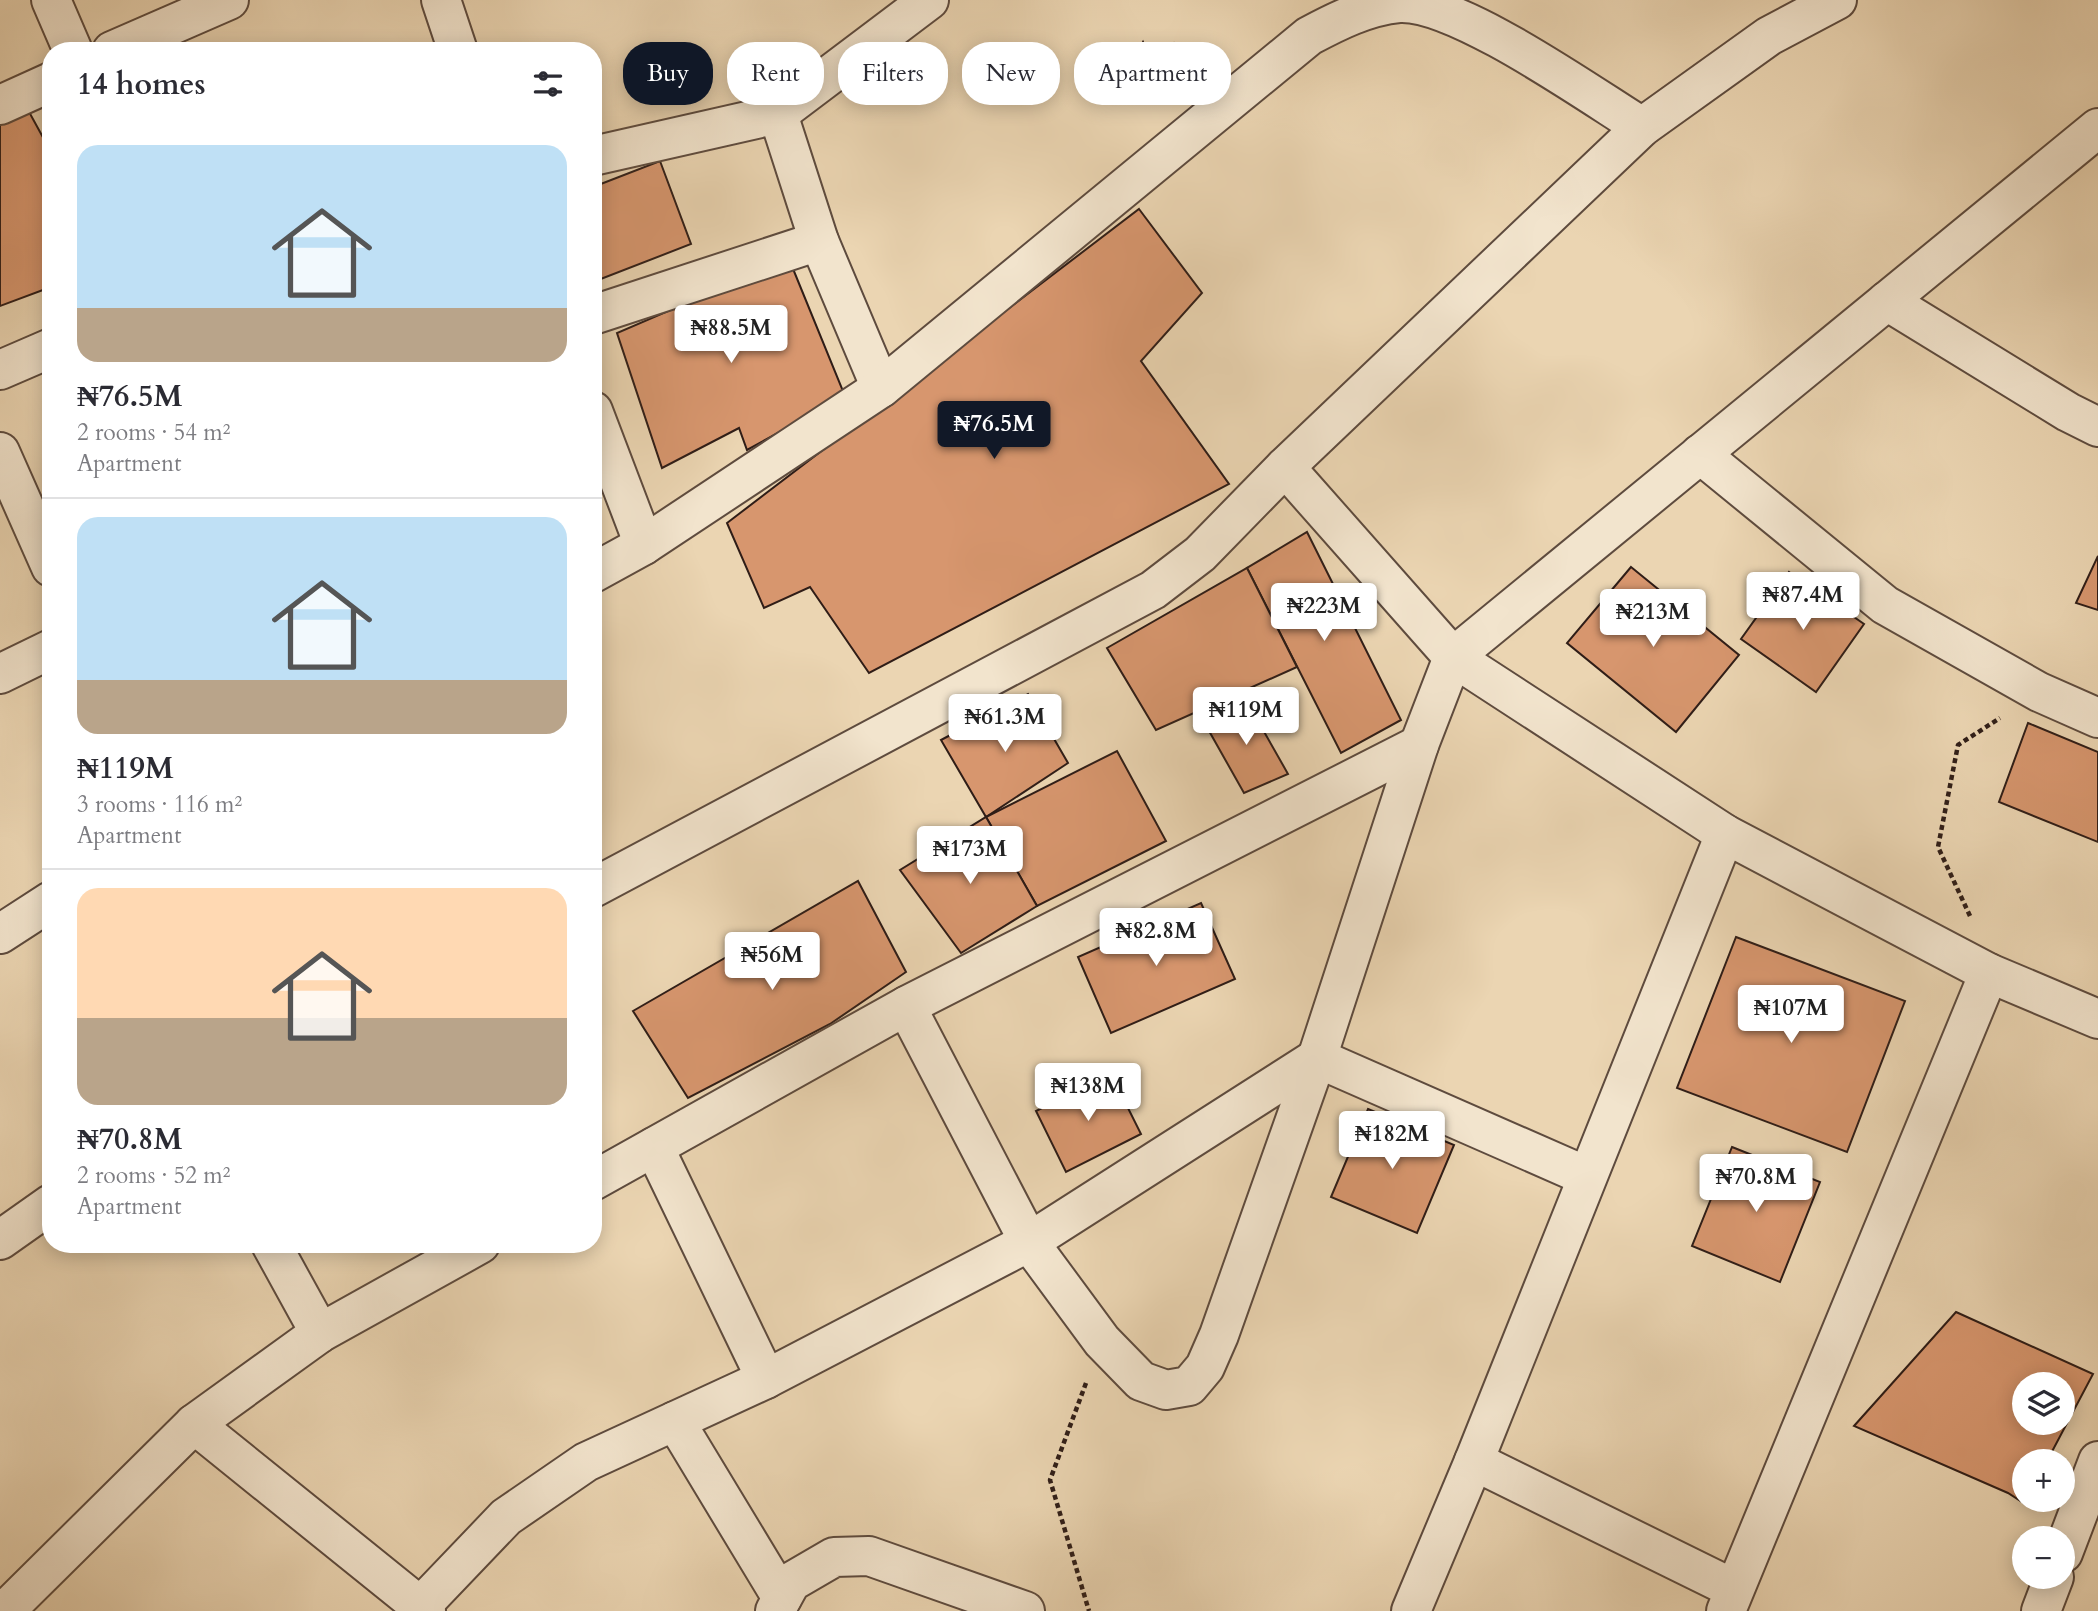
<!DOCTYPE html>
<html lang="en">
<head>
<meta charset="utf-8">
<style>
  body { margin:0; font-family:Cardo,serif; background:#f2f2f3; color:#2b2b33; height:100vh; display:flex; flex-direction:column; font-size:26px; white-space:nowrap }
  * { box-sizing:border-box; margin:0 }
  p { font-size:23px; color:#7c7c81 }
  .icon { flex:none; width:38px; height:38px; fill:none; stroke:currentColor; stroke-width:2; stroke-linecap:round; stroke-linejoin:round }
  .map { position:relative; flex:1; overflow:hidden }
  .drawer { position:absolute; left:42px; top:42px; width:560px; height:1211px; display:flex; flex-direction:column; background:#fff; border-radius:28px; box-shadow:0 4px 18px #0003 }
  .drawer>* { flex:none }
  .top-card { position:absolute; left:623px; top:42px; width:665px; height:63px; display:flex; gap:14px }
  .buttons { position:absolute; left:2012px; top:1372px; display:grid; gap:14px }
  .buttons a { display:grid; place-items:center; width:63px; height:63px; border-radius:50%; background:#fff; box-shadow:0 4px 18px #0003; font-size:35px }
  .price { position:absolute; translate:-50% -60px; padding:0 16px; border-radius:7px; background:#fff; color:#222; font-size:23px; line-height:46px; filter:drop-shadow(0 2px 4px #0008) }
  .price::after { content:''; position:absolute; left:50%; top:42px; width:21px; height:16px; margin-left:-10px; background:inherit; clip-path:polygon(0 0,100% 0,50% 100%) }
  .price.on { background:#111827; color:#fff }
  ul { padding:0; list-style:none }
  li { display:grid; align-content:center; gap:14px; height:371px; padding:0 35px }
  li+li { border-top:2px solid #e1e1e2 }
  li span { display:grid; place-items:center; height:217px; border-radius:21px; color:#555 }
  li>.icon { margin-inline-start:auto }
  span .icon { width:126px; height:126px; fill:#fffc; stroke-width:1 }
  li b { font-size:30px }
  h2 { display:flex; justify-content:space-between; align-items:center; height:84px; padding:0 35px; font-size:30px }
  .pill { padding:0 24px; border-radius:28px; background:#fff; box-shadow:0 4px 18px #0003; font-size:24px; line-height:63px }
  .pill.on { background:#111827; color:#fff }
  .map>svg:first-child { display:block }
  .building { fill:#d7966e; stroke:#2f1d17; stroke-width:2; fill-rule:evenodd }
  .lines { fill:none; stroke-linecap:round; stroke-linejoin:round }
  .minor-casing { stroke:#5e4b3e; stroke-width:42 }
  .path { stroke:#2f1d17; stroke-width:4.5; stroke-dasharray:5 3.5; stroke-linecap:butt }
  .minor { stroke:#f2e4cd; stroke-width:38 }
</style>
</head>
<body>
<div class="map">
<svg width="2098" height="1611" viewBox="0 0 2098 1611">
  <rect width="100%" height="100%" fill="#ebd5b2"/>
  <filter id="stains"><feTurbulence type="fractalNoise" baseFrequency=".00286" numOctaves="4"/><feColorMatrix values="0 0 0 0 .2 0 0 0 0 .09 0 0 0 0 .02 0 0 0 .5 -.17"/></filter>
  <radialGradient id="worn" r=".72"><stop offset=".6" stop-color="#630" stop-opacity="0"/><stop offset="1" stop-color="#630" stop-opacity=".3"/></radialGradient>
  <g class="building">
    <path d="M 1143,42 L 1150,57 L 1174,43 L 1199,62 L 1163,99 L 1134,59 Z"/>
    <path d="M 28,110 L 51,152 L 51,287 L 0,306 L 0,123 Z"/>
    <path d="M 660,161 L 691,244 L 593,282 L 593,187 Z"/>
    <path d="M 1139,209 L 1202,293 L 1141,361 L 1229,484 L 869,673 L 810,587 L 764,608 L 727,523 Z"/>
    <path d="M 789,259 L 845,396 L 747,450 L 739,428 L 662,468 L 617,333 Z"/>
    <path d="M 1307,532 L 1401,720 L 1341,753 L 1247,568 Z"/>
    <path d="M 2098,556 L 2098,610 L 2076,603 Z"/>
    <path d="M 1631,567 L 1739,655 L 1676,732 L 1567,643 Z"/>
    <path d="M 1247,568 L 1297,667 L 1156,730 L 1107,648 Z"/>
    <path d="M 1789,572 L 1864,624 L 1816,692 L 1741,639 Z"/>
    <path d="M 1028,694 L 1068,763 L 986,817 L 941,740 Z"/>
    <path d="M 1245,698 L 1288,774 L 1244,793 L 1204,722 Z"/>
    <path d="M 2028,723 L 2098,752 L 2098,842 L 1999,802 Z"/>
    <path d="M 1117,751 L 1166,841 L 1037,906 L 986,817 Z"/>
    <path d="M 986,817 L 1037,906 L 961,953 L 900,870 Z"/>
    <path d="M 858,881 L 906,972 L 830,1024 L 688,1098 L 633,1011 Z"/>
    <path d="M 1201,903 L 1235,979 L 1111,1033 L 1078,957 Z"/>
    <path d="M 1736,937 L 1905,1001 L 1847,1152 L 1677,1088 Z"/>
    <path d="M 1111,1074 L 1141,1134 L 1066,1172 L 1036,1111 Z"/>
    <path d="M 1368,1109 L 1454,1145 L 1417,1233 L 1331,1197 Z"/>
    <path d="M 1732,1147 L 1820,1182 L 1780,1282 L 1692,1246 Z"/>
    <path d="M 1956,1312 L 2093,1374 L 2047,1461 L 2025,1461 L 2025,1504 L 2008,1493 L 1854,1426 ZM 2025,1384 L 2063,1384 L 2063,1423 L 2025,1423 Z"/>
  </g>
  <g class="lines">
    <g class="minor-casing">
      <g id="minor">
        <path d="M 51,0 L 73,51"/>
        <path d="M 441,0 L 458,51"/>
        <path d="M 112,51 L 229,0"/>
        <path d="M 0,105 L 51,82"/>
        <path d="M 778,114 L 819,241 L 881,388"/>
        <path d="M 2098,128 L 1453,657 L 1725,834 L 1989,973 L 2098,1019"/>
        <path d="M 593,156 L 778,114 L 929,0"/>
        <path d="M 1887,301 L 2068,412 L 2098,427"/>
        <path d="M 593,315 L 819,241"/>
        <path d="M 0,370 L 51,348"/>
        <path d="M 593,411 L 644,545"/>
        <path d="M 0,452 L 51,567"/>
        <path d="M 1700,454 L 1885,605 L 2039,692 L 2098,718"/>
        <path d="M 593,573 L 644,545 L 881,388 L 1309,36 C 1337,21 1367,6 1399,3 C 1457,0 1590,95 1642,127"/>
        <path d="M 0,674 L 51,649"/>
        <path d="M 593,888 L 1153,590 L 1200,554 L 1285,467 L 1642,127 L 1769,36 L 1837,0"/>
        <path d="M 0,934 L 51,901"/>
        <path d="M 906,1006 L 1029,1242 L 1102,1341 L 1141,1381 L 1166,1390 L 1189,1386 L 1205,1367 L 1219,1335 L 1317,1058 L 1419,745 L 1453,657 L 1285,467"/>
        <path d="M 1317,1058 L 1586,1176"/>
        <path d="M 654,1147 L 766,1379"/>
        <path d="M 593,1181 L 906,1006 L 1419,745"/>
        <path d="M 0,1240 L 51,1204"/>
        <path d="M 271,1244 L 320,1333"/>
        <path d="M 675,1421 L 782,1598"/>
        <path d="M 194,1424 L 426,1611"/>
        <path d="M 1474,1461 L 1734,1589"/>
        <path d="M 2063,1553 L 2098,1461"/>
        <path d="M 420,1607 L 506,1517 L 586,1462 L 766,1379 L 1029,1242 L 1317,1058"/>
        <path d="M 5,1611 L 194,1424 L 320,1333 L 480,1244"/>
        <path d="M 775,1611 L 791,1582 L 834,1557 L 869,1556 L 1025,1611"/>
        <path d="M 1411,1611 L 1474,1461 L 1725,834"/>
        <path d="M 1726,1611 L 1989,973"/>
        <path d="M 2041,1611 L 2054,1577"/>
      </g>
    </g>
    <g class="path">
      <path d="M 1970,916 L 1938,847 L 1958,745 L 2000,718"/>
      <path d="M 1086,1383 L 1050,1480 L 1089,1611"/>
    </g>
    <use href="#minor" class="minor"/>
  </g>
  <rect width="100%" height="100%" filter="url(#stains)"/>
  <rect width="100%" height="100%" fill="url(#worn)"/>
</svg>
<div class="buttons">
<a><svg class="icon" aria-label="layers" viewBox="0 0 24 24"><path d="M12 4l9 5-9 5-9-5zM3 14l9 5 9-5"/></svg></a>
<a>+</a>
<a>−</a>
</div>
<b class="price" style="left:731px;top:365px">₦88.5M</b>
<b class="price on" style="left:994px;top:461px">₦76.5M</b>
<b class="price" style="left:1803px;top:632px">₦87.4M</b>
<b class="price" style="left:1324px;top:643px">₦223M</b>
<b class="price" style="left:1653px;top:649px">₦213M</b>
<b class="price" style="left:1246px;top:747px">₦119M</b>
<b class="price" style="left:1005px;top:754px">₦61.3M</b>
<b class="price" style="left:970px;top:886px">₦173M</b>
<b class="price" style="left:1156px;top:968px">₦82.8M</b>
<b class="price" style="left:772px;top:992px">₦56M</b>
<b class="price" style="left:1791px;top:1045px">₦107M</b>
<b class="price" style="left:1088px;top:1123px">₦138M</b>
<b class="price" style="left:1392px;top:1171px">₦182M</b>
<b class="price" style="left:1756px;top:1214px">₦70.8M</b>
<div class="top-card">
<a class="pill on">Buy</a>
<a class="pill">Rent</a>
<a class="pill">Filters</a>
<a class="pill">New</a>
<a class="pill">Apartment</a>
</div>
<section class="drawer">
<h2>14 homes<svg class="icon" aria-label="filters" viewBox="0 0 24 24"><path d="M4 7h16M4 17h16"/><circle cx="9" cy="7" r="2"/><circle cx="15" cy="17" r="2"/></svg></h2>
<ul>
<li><span style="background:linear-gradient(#bfe0f5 75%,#b9a48a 0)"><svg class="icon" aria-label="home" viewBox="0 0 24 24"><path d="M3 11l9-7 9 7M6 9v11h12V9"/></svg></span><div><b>₦76.5M</b><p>2 rooms · 54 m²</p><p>Apartment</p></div></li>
<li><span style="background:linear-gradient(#bfe0f5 75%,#b9a48a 0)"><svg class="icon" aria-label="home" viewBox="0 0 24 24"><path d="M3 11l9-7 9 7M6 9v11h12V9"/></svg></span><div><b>₦119M</b><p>3 rooms · 116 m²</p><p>Apartment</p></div></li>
<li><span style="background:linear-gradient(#ffd9b3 60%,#b9a48a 0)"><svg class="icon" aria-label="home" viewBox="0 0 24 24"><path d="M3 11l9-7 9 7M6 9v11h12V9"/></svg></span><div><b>₦70.8M</b><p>2 rooms · 52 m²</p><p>Apartment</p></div></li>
</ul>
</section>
</div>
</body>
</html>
